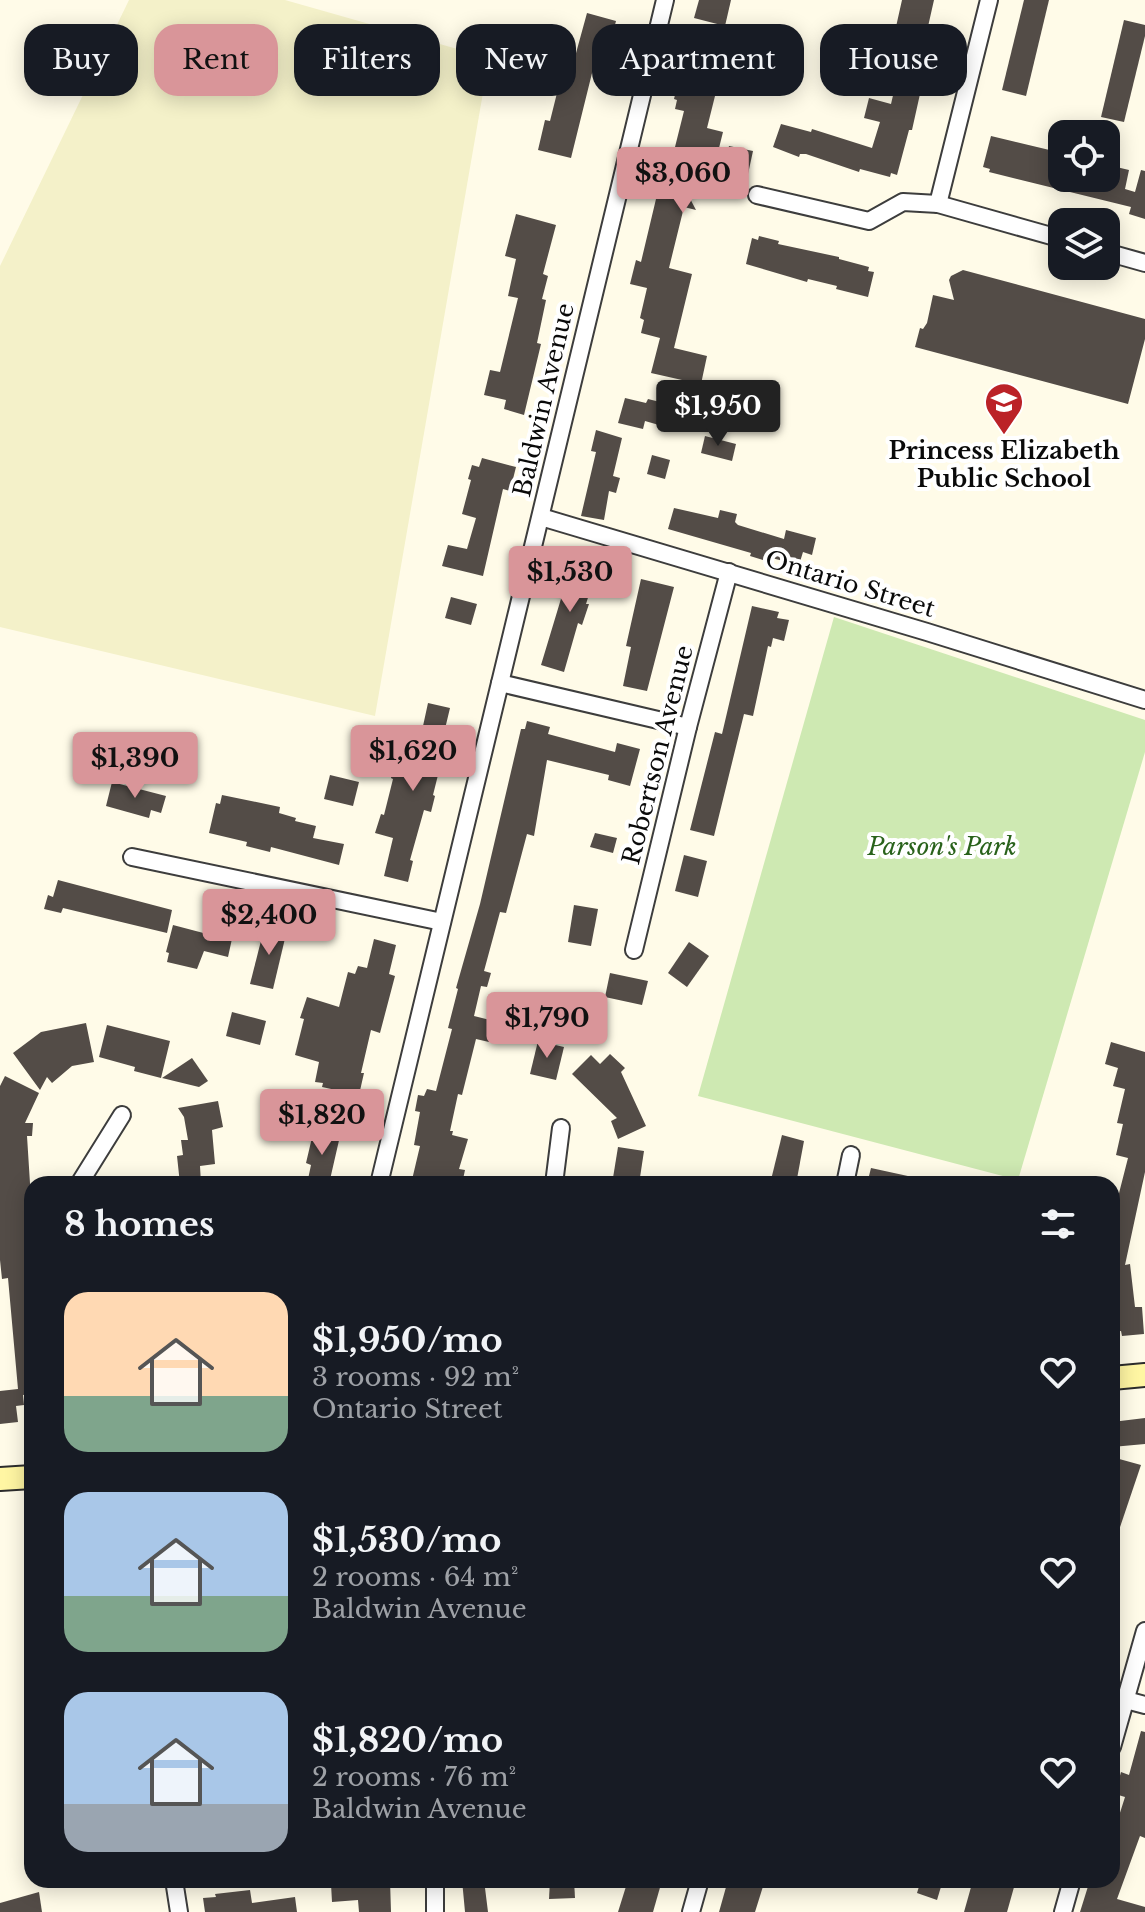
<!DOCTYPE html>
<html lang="en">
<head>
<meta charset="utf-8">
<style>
  body { margin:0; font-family:"Libre Baskerville",serif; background:#20242c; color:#f1f3f6; height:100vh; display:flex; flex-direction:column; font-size:30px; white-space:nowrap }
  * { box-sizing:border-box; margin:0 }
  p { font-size:26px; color:#9ea1a6 }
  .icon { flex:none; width:44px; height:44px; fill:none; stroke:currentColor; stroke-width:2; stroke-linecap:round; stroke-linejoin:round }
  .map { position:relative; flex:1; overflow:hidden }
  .sheet { position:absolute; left:24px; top:1176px; width:1096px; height:712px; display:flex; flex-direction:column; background:#171b24; border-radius:24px; box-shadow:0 4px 20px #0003 }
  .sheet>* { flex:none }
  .top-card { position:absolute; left:24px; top:24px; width:1098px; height:72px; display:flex; gap:16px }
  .controls { position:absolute; left:1048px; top:120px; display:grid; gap:16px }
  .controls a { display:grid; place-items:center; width:72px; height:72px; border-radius:16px; background:#171b24; box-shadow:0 4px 20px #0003; font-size:40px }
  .price { position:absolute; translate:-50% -68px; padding:0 18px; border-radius:8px; background:#d99599; color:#111; font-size:26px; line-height:52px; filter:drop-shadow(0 2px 4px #0008) }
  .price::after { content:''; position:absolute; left:50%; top:48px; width:24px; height:18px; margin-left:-12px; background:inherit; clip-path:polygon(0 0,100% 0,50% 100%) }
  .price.selected { background:#222; color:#fff }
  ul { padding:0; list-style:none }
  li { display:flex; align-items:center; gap:24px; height:200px; padding:0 40px }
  li span { display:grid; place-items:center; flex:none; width:224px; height:160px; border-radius:24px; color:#555 }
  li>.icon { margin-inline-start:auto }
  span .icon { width:96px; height:96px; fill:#fffc; stroke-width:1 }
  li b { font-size:34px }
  h2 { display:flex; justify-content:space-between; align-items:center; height:96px; padding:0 40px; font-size:34px }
  .pill { padding:0 28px; border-radius:24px; background:#171b24; box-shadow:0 4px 20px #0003; font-size:28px; line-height:72px }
  .pill.selected { background:#d99599; color:#111 }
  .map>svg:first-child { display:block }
  .farmland { fill:#f4f1c9 }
  .green { fill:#cee9b2 }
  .building { fill:#534c47 }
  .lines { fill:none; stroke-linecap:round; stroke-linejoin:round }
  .minor-casing { stroke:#3d3d3d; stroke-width:20 }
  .secondary-casing { stroke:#2c2c2c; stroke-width:26 }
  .minor { stroke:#fff; stroke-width:16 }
  .secondary { stroke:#fff6a3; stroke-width:22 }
  .labels { text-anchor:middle; stroke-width:8; stroke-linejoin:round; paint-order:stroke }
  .street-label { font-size:24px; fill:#0a0a0a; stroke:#fff }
  .poi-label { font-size:24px; font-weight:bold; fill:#0a0a0a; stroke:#fff }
  .park-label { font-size:24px; font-style:italic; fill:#29621b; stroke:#fff }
</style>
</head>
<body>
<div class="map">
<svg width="1145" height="1912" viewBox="0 0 1145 1912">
  <rect width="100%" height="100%" fill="#fffbe8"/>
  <path class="farmland" d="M 129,0 L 285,0 L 489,58 L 375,716 L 0,627 L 0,266 Z"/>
  <path class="green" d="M 834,617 L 1145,720 L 1145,752 L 1018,1180 L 698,1096 Z"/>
  <g class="building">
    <path d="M 699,0 L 731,0 L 725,26 L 694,18 Z"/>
    <path d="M 902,0 L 934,0 L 913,93 L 920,94 L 912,130 L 909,130 L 897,175 L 891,173 L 890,177 L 860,169 L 859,172 L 806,154 L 800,154 L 799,157 L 773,147 L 781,124 L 811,132 L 812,129 L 872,148 L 880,122 L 864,118 L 869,98 L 891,104 L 899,70 L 887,67 Z"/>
    <path d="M 1024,0 L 1049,0 L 1026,96 L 1002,90 Z"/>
    <path d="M 587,13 L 616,21 L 605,63 L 595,61 L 571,158 L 538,150 L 545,120 L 550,121 L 562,73 L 570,75 Z"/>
    <path d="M 1124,20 L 1145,25 L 1145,36 L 1124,122 L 1101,117 Z"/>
    <path d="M 687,46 L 759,66 L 751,94 L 718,84 L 707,128 L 723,132 L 718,152 L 699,147 L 696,159 L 692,158 L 685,189 L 696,210 L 684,207 L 669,268 L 692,274 L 674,348 L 707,356 L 701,384 L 706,385 L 700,406 L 677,400 L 682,380 L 651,373 L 660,338 L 641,333 L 644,320 L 640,318 L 647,288 L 630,284 L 636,260 L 641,262 L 666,157 L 672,159 L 684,111 L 675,109 L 677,100 L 674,99 Z"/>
    <path d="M 991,136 L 1062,153 L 1062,178 L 1106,178 L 1108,165 L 1129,170 L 1125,189 L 1135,192 L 1141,170 L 1145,171 L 1145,219 L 1129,214 L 1131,207 L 989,172 L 990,169 L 983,167 Z"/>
    <path d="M 729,146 L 753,151 L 748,174 L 724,168 Z"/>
    <path d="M 516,214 L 556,225 L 543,274 L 548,276 L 542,299 L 546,300 L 537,343 L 541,344 L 524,415 L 504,409 L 506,400 L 484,395 L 490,370 L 500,372 L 518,298 L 508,296 L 516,259 L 505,256 Z"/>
    <path d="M 759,236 L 779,241 L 778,244 L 839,257 L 839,259 L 869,267 L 868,271 L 874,272 L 868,297 L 836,289 L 837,286 L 808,279 L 807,282 L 746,264 L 752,238 L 758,240 Z"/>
    <path d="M 963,270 L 1145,319 L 1145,339 L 1128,404 L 915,347 L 920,328 L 923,329 L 927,323 L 933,295 L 954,300 L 949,280 L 951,276 Z"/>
    <path d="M 625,398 L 646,403 L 648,399 L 672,405 L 666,427 L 645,421 L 643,429 L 618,423 Z"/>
    <path d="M 596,430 L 622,438 L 613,476 L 620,478 L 616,493 L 609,491 L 604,520 L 581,516 L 596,452 L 591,451 Z"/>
    <path d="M 705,436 L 736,444 L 732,461 L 701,453 Z"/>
    <path d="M 652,455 L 670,460 L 665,479 L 647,474 Z"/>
    <path d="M 482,458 L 516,467 L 510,491 L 503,489 L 483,576 L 442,566 L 448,545 L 467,549 L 476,518 L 462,514 L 471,480 L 468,479 L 472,465 L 479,467 Z"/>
    <path d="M 674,508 L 718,518 L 720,510 L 737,514 L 735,522 L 738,525 L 784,539 L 786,530 L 816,538 L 812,555 L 803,552 L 799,565 L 764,556 L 763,560 L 750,556 L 751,553 L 668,529 Z"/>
    <path d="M 573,559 L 598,566 L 586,604 L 589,604 L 582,625 L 578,623 L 564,672 L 541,665 Z"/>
    <path d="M 641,579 L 674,587 L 647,691 L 623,686 L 631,647 L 626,646 Z"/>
    <path d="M 451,597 L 477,604 L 471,625 L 445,618 Z"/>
    <path d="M 752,606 L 779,612 L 777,618 L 789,620 L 784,641 L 773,638 L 771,647 L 768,646 L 753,716 L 744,714 L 714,836 L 690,830 L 715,732 L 722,734 Z"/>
    <path d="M 428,703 L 450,708 L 439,754 L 443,755 L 433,795 L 435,796 L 431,812 L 424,810 L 410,860 L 413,861 L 408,882 L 384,876 L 393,838 L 375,833 L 381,814 L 384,815 L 393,779 L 391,778 L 396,755 L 412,759 L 415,748 L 418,749 Z"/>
    <path d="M 527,721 L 550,727 L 548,734 L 585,744 L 615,752 L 617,743 L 640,749 L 630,786 L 608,780 L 609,775 L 547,760 L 534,836 L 527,834 L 506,913 L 500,912 L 484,971 L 491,973 L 487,987 L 481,986 L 474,1016 L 494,1021 L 489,1042 L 476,1039 L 462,1095 L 458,1094 L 450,1131 L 453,1131 L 452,1135 L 468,1139 L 459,1169 L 465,1170 L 462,1184 L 411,1184 L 420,1146 L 414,1145 L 420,1112 L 415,1111 L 418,1095 L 424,1096 L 427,1089 L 436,1091 L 452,1029 L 448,1028 L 458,989 L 456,988 L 480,904 L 521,729 L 525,729 Z"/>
    <path d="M 330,775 L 359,782 L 353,806 L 324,799 Z"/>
    <path d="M 112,782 L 166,796 L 161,813 L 151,810 L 149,818 L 106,806 Z"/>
    <path d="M 222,795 L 280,807 L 279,813 L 296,818 L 295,821 L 316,826 L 313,838 L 344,844 L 339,865 L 271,847 L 270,852 L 246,846 L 247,842 L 209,833 L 216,803 L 220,804 Z"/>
    <path d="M 595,833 L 617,838 L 613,853 L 590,847 Z"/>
    <path d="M 684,855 L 707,861 L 698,897 L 675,891 Z"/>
    <path d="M 58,880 L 172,910 L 167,933 L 63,908 L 61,913 L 44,909 L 48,895 L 53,897 Z"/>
    <path d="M 574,905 L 598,909 L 591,946 L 568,942 Z"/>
    <path d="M 215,920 L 235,925 L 228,957 L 204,951 L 197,969 L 167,962 L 169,953 L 166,952 L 173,925 L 211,935 Z"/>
    <path d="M 265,925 L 287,930 L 273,989 L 250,984 Z"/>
    <path d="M 374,939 L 396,945 L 389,974 L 395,976 L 380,1033 L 371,1030 L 361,1073 L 364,1073 L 359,1095 L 322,1087 L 323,1083 L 315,1082 L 319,1062 L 295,1055 L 304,1019 L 300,1018 L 307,997 L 339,1007 L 348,972 L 355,974 L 358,966 L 367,968 Z"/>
    <path d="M 689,942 L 709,956 L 687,987 L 668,973 Z"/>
    <path d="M 610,973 L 648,981 L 642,1005 L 605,997 Z"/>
    <path d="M 232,1012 L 266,1021 L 260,1045 L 226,1036 Z"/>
    <path d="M 86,1023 L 94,1062 L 72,1066 L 52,1083 L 47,1077 L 40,1090 L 13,1053 L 41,1032 Z"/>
    <path d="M 107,1025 L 170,1041 L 161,1078 L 134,1071 L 135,1067 L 99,1057 Z"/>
    <path d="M 538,1041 L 564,1047 L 556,1080 L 530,1074 Z"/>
    <path d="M 1111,1042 L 1145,1052 L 1145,1172 L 1125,1265 L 1130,1264 L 1135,1307 L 1142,1307 L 1144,1334 L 1122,1336 L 1121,1331 L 1112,1332 L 1112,1301 L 1117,1300 L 1112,1254 L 1112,1199 L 1117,1201 L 1128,1158 L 1116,1155 L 1123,1124 L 1117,1123 L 1125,1089 L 1113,1086 L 1118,1068 L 1105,1064 Z"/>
    <path d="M 610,1054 L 625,1068 L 621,1072 L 646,1126 L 618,1139 L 611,1121 L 617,1118 L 572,1074 L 591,1055 L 600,1064 Z"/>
    <path d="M 192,1058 L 208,1081 L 199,1087 L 162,1078 Z"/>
    <path d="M 5,1076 L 39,1093 L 25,1123 L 33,1123 L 32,1136 L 27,1136 L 32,1215 L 32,1394 L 23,1395 L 24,1405 L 16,1406 L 18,1422 L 0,1424 L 0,1391 L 18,1389 L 8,1278 L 2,1279 L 0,1260 L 0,1086 Z"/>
    <path d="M 218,1101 L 223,1127 L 212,1130 L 215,1164 L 200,1166 L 201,1184 L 180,1184 L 177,1156 L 183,1155 L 181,1140 L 188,1140 L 184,1117 L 178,1108 Z"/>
    <path d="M 314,1129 L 340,1136 L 329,1184 L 307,1184 L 311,1165 L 306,1163 Z"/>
    <path d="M 782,1135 L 804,1141 L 796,1184 L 770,1184 Z"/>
    <path d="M 618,1147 L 644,1151 L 639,1184 L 612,1184 Z"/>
    <path d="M 871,1168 L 917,1178 L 916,1184 L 867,1184 Z"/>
    <path d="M 1145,1418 L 1145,1444 L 1112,1447 L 1112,1422 Z"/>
    <path d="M 1112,1457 L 1141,1465 L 1115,1542 L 1112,1541 Z"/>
    <path d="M 1141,1731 L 1145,1732 L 1145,1838 L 1140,1836 L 1117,1899 L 1145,1907 L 1145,1912 L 1080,1912 L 1090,1880 L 1112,1880 L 1112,1838 L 1125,1797 L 1115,1794 L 1121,1772 L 1129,1775 Z"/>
    <path d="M 390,1880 L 391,1912 L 359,1912 L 358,1900 L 332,1902 L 331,1884 Z"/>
    <path d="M 462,1880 L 484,1880 L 488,1912 L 465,1912 Z"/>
    <path d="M 550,1880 L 574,1880 L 575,1898 L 549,1899 Z"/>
    <path d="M 628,1880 L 648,1880 L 661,1884 L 653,1912 L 618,1912 Z"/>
    <path d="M 728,1880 L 765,1880 L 755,1912 L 719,1912 Z"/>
    <path d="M 921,1880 L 943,1880 L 937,1900 L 917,1893 Z"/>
    <path d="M 973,1880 L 1016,1880 L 1007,1912 L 964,1912 Z"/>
    <path d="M 250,1890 L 252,1903 L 295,1897 L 297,1912 L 205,1912 L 203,1898 L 216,1897 L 215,1894 Z"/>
    <path d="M 39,1892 L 42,1912 L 0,1912 L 0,1903 Z"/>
  </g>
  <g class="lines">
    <g class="minor-casing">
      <g id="minor">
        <path d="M 757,195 L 869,221 L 903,202 L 938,204 L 1062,239"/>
        <path d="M 938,204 L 989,0"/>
        <path d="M 1106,252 L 1145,263"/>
        <path d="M 541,517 L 927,632 L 1145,700"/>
        <path d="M 500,683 L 688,727"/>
        <path d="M 132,857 L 442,922"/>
        <path d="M 634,950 L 688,727 L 729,572"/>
        <path d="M 79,1184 L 122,1115"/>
        <path d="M 379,1184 L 665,0"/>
        <path d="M 554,1184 L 561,1128"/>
        <path d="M 845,1184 L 851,1155"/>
        <path d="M 1126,1700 L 1145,1705"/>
        <path d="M 1112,1747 L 1145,1631"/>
        <path d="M 174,1880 L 179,1912"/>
        <path d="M 435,1912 L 435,1880"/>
        <path d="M 691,1912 L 700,1880"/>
        <path d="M 1063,1912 L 1072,1880"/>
      </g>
    </g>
    <g class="secondary-casing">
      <g id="secondary">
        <path d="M 1112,1378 L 1145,1375"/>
        <path d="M 0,1479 L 32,1477"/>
      </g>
    </g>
    <use href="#minor" class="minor"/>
    <use href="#secondary" class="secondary"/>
  </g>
  <defs>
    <g id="school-pin" transform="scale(2)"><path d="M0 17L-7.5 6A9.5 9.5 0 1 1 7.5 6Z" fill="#bb2227" stroke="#fff"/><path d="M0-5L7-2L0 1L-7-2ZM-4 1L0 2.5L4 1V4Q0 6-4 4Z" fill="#fff"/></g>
  </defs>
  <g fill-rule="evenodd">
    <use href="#school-pin" x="1004" y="402"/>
  </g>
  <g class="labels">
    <g class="street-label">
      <text transform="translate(544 400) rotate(-77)" y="8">Baldwin Avenue</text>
      <text transform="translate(850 584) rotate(17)" y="8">Ontario Street</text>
      <text transform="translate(658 755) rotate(-76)" y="8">Robertson Avenue</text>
    </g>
    <g class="poi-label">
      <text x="1004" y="459">Princess Elizabeth<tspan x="1004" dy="28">Public School</tspan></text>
    </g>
    <g class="park-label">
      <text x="942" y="855">Parson's Park</text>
    </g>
  </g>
</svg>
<div class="controls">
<a><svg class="icon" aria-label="locate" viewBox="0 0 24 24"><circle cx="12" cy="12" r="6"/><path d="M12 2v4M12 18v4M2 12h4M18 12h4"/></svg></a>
<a><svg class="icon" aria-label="layers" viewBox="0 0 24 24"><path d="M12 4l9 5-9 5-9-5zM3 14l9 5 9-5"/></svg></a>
</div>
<b class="price" style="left:683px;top:215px">$3,060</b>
<b class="price selected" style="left:718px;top:448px">$1,950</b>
<b class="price" style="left:570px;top:614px">$1,530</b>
<b class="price" style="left:413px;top:793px">$1,620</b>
<b class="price" style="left:135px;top:800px">$1,390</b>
<b class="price" style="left:269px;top:957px">$2,400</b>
<b class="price" style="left:547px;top:1060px">$1,790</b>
<b class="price" style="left:322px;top:1157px">$1,820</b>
<div class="top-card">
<a class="pill">Buy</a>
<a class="pill selected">Rent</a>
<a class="pill">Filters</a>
<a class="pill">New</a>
<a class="pill">Apartment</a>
<a class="pill">House</a>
</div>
<section class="sheet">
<h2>8 homes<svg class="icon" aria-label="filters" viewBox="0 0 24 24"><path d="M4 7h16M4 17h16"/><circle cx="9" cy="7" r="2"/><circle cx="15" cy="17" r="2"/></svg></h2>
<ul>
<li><span style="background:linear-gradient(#ffd9b3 65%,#7fa58c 0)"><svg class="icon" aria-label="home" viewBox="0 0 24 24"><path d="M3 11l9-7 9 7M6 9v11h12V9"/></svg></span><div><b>$1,950/mo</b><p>3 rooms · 92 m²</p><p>Ontario Street</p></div><svg class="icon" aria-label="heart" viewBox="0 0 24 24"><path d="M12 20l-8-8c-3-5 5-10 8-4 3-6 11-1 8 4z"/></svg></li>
<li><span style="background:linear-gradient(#a9c7e8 65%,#7fa58c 0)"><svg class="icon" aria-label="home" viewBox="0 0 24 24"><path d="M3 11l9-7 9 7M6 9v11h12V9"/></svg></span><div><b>$1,530/mo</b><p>2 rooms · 64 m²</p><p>Baldwin Avenue</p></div><svg class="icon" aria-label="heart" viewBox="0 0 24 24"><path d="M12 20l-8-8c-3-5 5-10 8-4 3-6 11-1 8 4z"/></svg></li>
<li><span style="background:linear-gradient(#a9c7e8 70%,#9aa5b1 0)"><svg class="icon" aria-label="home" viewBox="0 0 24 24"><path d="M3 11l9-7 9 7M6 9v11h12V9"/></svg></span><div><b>$1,820/mo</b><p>2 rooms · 76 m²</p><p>Baldwin Avenue</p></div><svg class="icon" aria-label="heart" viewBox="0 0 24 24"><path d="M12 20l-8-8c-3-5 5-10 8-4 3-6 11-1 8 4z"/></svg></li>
</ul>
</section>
</div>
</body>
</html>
